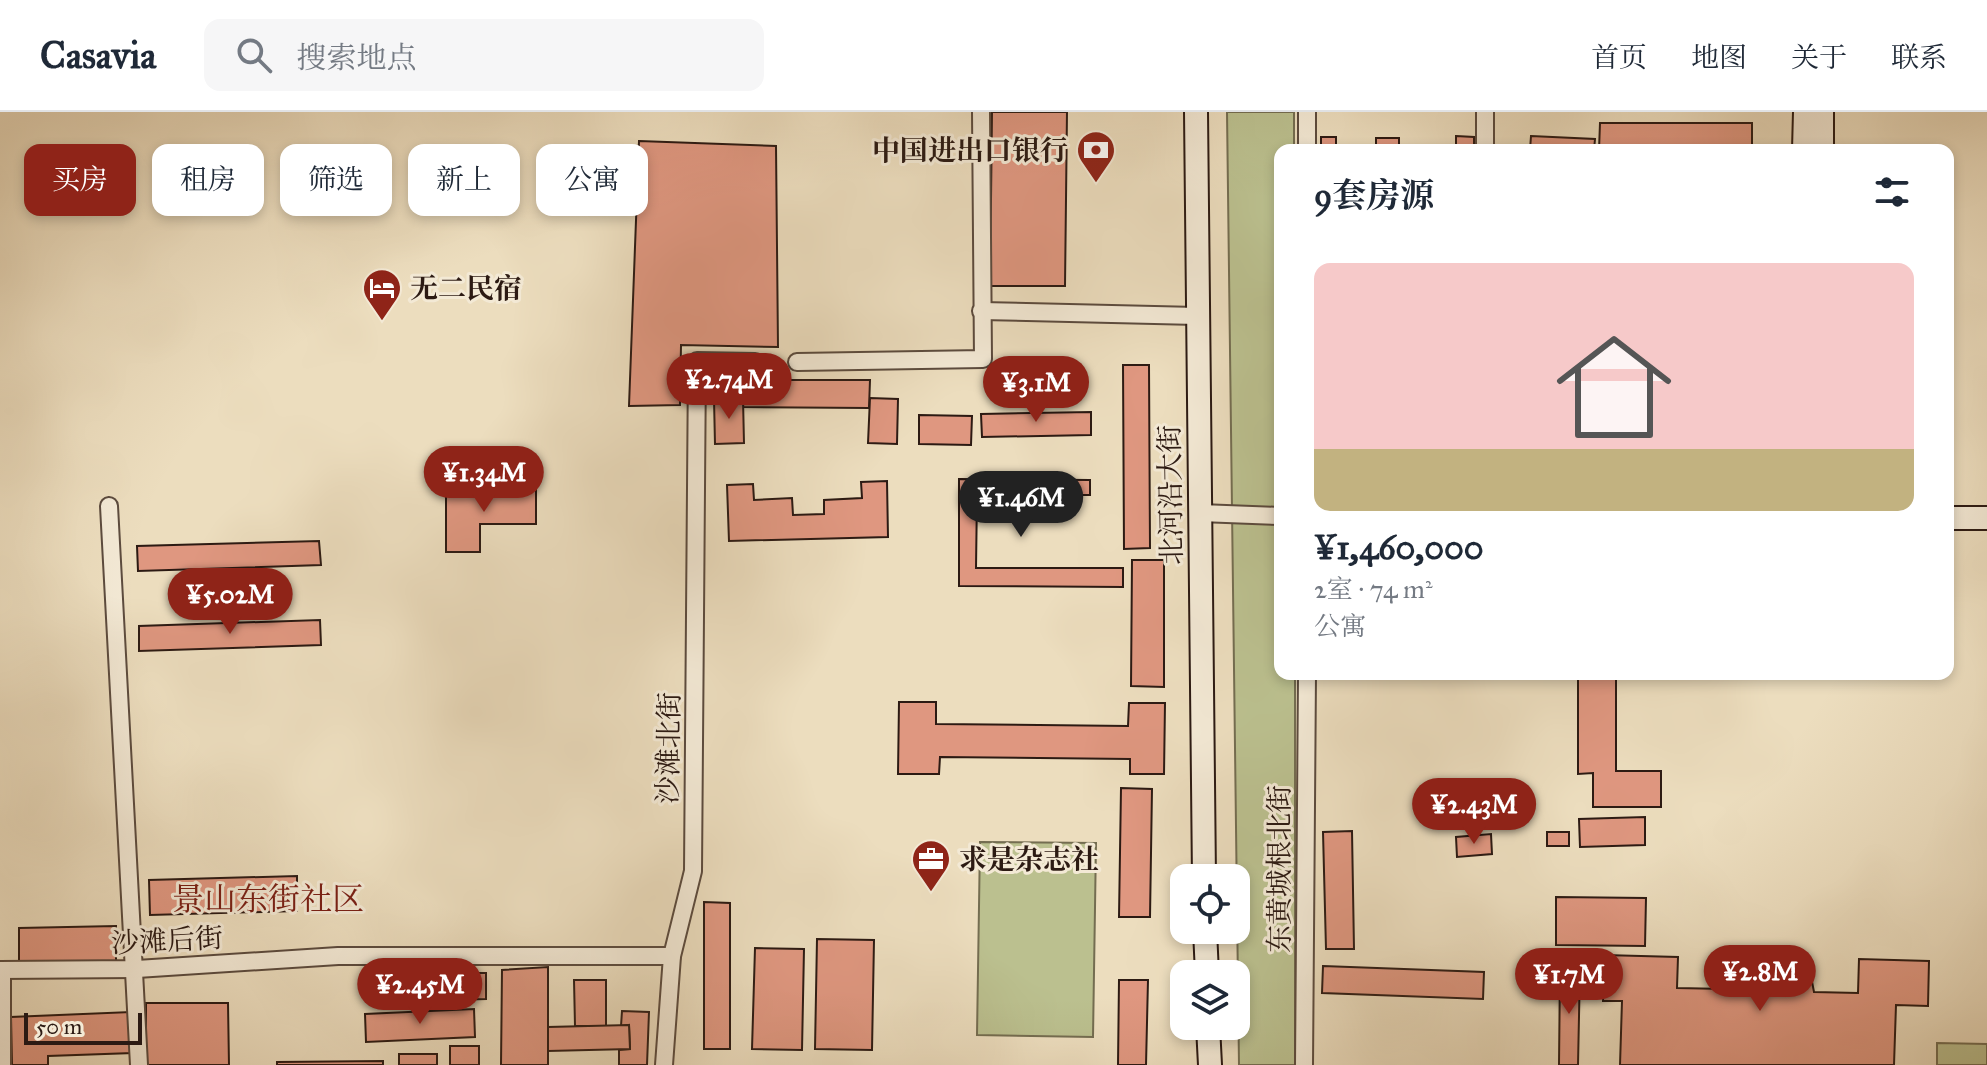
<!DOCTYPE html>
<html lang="zh">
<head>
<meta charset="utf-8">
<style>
  body { margin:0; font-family:"IM FELL Great Primer","Noto Serif SC",serif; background:#f6f6f7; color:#1f2937; height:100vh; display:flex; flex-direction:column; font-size:30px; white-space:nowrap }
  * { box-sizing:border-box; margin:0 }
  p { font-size:26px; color:#747a83 }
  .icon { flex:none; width:44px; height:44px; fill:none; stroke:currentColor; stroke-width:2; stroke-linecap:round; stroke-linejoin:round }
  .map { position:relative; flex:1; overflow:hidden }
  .sheet { position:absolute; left:1274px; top:32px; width:680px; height:536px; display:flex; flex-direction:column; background:#fff; border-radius:16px; box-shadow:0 4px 12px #0003 }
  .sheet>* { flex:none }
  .banner { position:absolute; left:24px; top:32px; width:760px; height:72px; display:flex; gap:16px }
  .tools { position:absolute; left:1170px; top:752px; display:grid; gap:16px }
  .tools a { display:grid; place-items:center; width:80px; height:80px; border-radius:16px; background:#fff; box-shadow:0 4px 12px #0003; font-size:40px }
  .scale { position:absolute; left:24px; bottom:20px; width:118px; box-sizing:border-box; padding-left:8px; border:4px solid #2c1a13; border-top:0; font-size:22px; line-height:28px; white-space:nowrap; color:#2c1a13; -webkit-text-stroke:6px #f3e9d5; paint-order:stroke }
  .price { position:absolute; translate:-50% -68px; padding:0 18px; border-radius:28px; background:#8f2418; color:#fff; font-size:26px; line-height:52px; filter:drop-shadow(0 2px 4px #0008) }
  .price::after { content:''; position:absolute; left:50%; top:48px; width:24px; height:18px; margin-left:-12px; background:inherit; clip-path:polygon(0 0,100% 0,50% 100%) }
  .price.current { background:#222; color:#fff }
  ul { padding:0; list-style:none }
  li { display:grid; align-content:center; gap:16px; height:424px; padding:0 40px }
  li span { display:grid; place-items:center; height:248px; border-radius:16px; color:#555 }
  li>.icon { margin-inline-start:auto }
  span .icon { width:144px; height:144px; fill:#fffc; stroke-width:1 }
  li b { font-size:34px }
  h2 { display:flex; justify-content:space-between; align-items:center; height:96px; padding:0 40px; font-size:34px }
  .chip { padding:0 28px; border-radius:16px; background:#fff; box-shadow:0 4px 12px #0003; font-size:28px; line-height:72px }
  .chip.current { background:#8f2418; color:#fff }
  header { display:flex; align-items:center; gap:48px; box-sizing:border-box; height:112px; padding:0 40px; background:#fff; border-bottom:2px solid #e0e1e3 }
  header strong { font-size:38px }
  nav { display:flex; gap:44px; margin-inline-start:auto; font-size:28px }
  .search { width:560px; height:72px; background:#f6f6f7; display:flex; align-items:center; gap:20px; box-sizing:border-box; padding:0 28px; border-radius:16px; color:#747a83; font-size:30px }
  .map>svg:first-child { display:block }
  .green { fill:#bbc08f; stroke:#746d51; stroke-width:2 }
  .building { fill:#df9780; stroke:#2c1a13; stroke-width:2 }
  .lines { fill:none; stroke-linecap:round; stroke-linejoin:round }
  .minor-casing { stroke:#5c4b3e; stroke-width:20 }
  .secondary-casing { stroke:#2c1a13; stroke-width:26 }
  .minor { stroke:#f3e9d5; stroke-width:16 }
  .secondary { stroke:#f3e9d5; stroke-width:22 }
  .labels { text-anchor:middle; stroke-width:6; stroke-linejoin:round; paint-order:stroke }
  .poi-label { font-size:28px; font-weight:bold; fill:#2c1a13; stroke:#f3e9d5; text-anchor:start }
  .street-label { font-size:28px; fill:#2c1a13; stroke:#f3e9d5 }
  .quarter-label { font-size:32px; fill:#7a1f14; stroke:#f3e9d5 }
</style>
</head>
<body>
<header>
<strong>Casavia</strong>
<div class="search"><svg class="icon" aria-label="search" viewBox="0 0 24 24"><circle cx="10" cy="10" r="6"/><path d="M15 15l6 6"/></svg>搜索地点</div>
<nav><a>首页</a><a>地图</a><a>关于</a><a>联系</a></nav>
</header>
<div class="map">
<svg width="1987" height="953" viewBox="0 0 1987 953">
  <rect width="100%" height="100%" fill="#ecddbe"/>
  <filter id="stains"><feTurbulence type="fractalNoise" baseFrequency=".0025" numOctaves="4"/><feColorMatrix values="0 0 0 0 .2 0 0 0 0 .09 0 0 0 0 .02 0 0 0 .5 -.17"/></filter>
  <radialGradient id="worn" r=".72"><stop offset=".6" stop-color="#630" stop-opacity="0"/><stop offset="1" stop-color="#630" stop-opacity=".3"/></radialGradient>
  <g class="green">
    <path d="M 1227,0 L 1294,0 L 1294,38 L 1280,38 L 1280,562 L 1295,562 L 1295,953 L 1239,953 Z"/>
    <path d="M 980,730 L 1096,731 L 1093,925 L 977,923 Z"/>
    <path d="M 1937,931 L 1987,932 L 1987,953 L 1937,953 Z"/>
  </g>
  <g class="building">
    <path d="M 992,0 L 1067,0 L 1065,174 L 990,174 Z"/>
    <path d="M 1600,11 L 1752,11 L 1752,38 L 1599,38 Z"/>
    <path d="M 1456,24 L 1474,25 L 1474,38 L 1456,38 Z"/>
    <path d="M 1531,24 L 1595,27 L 1594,38 L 1530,38 Z"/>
    <rect x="1321" y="25" width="15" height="13"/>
    <rect x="1376" y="26" width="23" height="12"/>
    <path d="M 639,29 L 776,34 L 778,235 L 681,233 L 680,293 L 629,294 Z"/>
    <path d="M 1123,253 L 1149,253 L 1150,436 L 1124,437 Z"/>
    <path d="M 744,268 L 870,268 L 869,296 L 743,295 Z"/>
    <path d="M 870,286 L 898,287 L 897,332 L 868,331 Z"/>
    <path d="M 714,287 L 743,287 L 744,331 L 715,332 Z"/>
    <path d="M 1091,300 L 1091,323 L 982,325 L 981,302 Z"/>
    <path d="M 919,303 L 972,304 L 971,333 L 919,332 Z"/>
    <path d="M 959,367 L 1090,368 L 1090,383 L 977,383 L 976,456 L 1123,456 L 1123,475 L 959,474 Z"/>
    <path d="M 887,369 L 888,425 L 729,429 L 727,373 L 753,372 L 754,388 L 792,386 L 793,403 L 824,402 L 824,388 L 862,386 L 861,370 Z"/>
    <path d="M 446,378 L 536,378 L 536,412 L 480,412 L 480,440 L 446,440 Z"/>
    <path d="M 319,429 L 321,453 L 138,459 L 137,434 Z"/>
    <path d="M 1132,448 L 1164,448 L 1164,575 L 1131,574 Z"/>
    <path d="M 320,508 L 321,533 L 139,539 L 139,514 Z"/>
    <path d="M 1578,562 L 1616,562 L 1616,659 L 1661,659 L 1661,695 L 1593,695 L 1593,661 L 1578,662 Z"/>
    <path d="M 899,590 L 936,590 L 936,612 L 1128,614 L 1129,591 L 1165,591 L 1164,662 L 1130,662 L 1130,647 L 940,645 L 939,662 L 898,662 Z"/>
    <path d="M 1121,676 L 1152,677 L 1150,805 L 1119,805 Z"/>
    <path d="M 1645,705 L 1645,733 L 1580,735 L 1579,707 Z"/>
    <path d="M 1352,719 L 1354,837 L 1326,837 L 1323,720 Z"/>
    <rect x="1547" y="720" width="22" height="14"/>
    <path d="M 1491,722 L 1492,742 L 1457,745 L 1456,725 Z"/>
    <path d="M 297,764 L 297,799 L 150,803 L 149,768 Z"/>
    <path d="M 1556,785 L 1646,786 L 1645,834 L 1556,833 Z"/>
    <path d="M 704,790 L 730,791 L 730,937 L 704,937 Z"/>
    <path d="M 116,814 L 116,850 L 19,852 L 19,816 Z"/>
    <path d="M 817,827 L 874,828 L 872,938 L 815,937 Z"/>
    <path d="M 755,836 L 804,837 L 802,938 L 752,937 Z"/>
    <path d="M 1770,838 L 1794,843 L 1810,859 L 1814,880 L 1858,881 L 1859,847 L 1929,849 L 1928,894 L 1896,893 L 1894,953 L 1620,953 L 1622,889 L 1603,889 L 1604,843 L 1678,845 L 1677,876 L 1726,877 L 1733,858 L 1749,842 Z"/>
    <path d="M 1323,854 L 1484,860 L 1483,887 L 1322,881 Z"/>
    <path d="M 548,855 L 548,953 L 501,953 L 502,858 Z"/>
    <path d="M 421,856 L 442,856 L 442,861 L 486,861 L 486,887 L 410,889 L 410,870 L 421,869 Z"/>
    <path d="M 1560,856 L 1580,856 L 1578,953 L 1559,953 Z"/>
    <path d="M 574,868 L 606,868 L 606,914 L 575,914 Z"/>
    <path d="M 1119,868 L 1148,868 L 1146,953 L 1118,953 Z"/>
    <path d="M 146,891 L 228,891 L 229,953 L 146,953 Z"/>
    <path d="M 474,897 L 475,925 L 366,930 L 365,902 Z"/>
    <path d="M 622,899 L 649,900 L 647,953 L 619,953 L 619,938 L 630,937 L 629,913 L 621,914 Z"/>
    <path d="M 131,900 L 133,941 L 48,944 L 48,953 L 12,953 L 11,905 Z"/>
    <path d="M 629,913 L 630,937 L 548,939 L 548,915 Z"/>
    <rect x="450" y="934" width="29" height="19"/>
    <rect x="399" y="942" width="38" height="11"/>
    <path d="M 383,949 L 383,953 L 277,953 L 277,950 Z"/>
  </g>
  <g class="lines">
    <g class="minor-casing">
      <g id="minor">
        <path d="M 1307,0 L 1307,38"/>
        <path d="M 1485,38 L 1485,0"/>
        <path d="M 981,199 L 1197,204"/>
        <path d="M 797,250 L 983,247 L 981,0"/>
        <path d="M 109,394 L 139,953"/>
        <path d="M 1200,401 L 1280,404"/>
        <path d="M 0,858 L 137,857 L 338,844 L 672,844"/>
        <path d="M 2,953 L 2,858"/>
        <path d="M 664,953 L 672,844 L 693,759 L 697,249 L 755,250"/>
        <path d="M 1304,953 L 1307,562"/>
      </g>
    </g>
    <g class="secondary-casing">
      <g id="secondary">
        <path d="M 1196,0 L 1204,766"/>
        <path d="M 1804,38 L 1805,0"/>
        <path d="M 1822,38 L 1822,0"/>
        <path d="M 1948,406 L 1987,406"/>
        <path d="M 1205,818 L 1207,862"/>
        <path d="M 1208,914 L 1210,953"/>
      </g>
    </g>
    <use href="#minor" class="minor"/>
    <use href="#secondary" class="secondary"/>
  </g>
  <defs>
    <g id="bank-pin" transform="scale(2)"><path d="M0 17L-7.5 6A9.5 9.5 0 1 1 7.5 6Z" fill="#8f2418" stroke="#f3e9d5"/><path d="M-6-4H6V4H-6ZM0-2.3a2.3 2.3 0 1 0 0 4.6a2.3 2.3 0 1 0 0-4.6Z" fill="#fff"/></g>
    <g id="hotel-pin" transform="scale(2)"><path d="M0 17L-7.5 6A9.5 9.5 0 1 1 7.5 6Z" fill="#8f2418" stroke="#f3e9d5"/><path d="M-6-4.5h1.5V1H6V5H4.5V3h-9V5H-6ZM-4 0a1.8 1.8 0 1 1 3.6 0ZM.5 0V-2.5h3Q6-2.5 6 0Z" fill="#fff"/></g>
    <g id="office-pin" transform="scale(2)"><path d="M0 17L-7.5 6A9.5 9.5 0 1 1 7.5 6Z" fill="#8f2418" stroke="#f3e9d5"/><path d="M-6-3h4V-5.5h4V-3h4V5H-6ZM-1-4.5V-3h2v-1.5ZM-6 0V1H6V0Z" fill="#fff"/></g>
  </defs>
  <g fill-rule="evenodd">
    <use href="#bank-pin" x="1096" y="38"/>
    <use href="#hotel-pin" x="382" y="176"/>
    <use href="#office-pin" x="931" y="747"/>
  </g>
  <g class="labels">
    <g class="poi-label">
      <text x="1068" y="48" text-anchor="end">中国进出口银行</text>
      <text x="410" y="186">无二民宿</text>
      <text x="959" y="757">求是杂志社</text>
    </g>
    <g class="street-label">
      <text transform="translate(1170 383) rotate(-91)" y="10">北河沿大街</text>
      <text transform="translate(668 636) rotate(-89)" y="10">沙滩北街</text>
      <text transform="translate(1279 757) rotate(-90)" y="10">东黄城根北街</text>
      <text transform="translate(167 828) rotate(-3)" y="10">沙滩后街</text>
    </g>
    <g class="quarter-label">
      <text x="268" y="798">景山东街社区</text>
    </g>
  </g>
  <rect width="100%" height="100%" filter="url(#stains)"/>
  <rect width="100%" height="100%" fill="url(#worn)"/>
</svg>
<div class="tools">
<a><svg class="icon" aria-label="locate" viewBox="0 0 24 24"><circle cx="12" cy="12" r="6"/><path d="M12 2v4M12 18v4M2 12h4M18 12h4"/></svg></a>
<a><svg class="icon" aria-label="layers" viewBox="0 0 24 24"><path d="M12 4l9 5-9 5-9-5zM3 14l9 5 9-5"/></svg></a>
</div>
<div class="scale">50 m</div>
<b class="price" style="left:729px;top:309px">¥2.74M</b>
<b class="price" style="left:1036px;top:312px">¥3.1M</b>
<b class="price" style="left:484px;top:402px">¥1.34M</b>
<b class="price current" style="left:1021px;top:427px">¥1.46M</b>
<b class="price" style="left:230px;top:524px">¥5.02M</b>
<b class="price" style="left:1474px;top:734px">¥2.43M</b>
<b class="price" style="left:1760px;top:901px">¥2.8M</b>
<b class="price" style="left:1569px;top:904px">¥1.7M</b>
<b class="price" style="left:420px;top:914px">¥2.45M</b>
<div class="banner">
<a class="chip current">买房</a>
<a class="chip">租房</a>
<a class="chip">筛选</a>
<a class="chip">新上</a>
<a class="chip">公寓</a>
</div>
<section class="sheet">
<h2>9套房源<svg class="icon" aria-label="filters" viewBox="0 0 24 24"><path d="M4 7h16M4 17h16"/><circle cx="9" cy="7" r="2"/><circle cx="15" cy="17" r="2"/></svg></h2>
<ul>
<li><span style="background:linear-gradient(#f6c9c9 75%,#c2b280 0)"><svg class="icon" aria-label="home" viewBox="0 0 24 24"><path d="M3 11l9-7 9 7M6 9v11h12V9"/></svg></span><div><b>¥1,460,000</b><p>2室 · 74 m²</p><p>公寓</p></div></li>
</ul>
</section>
</div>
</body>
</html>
